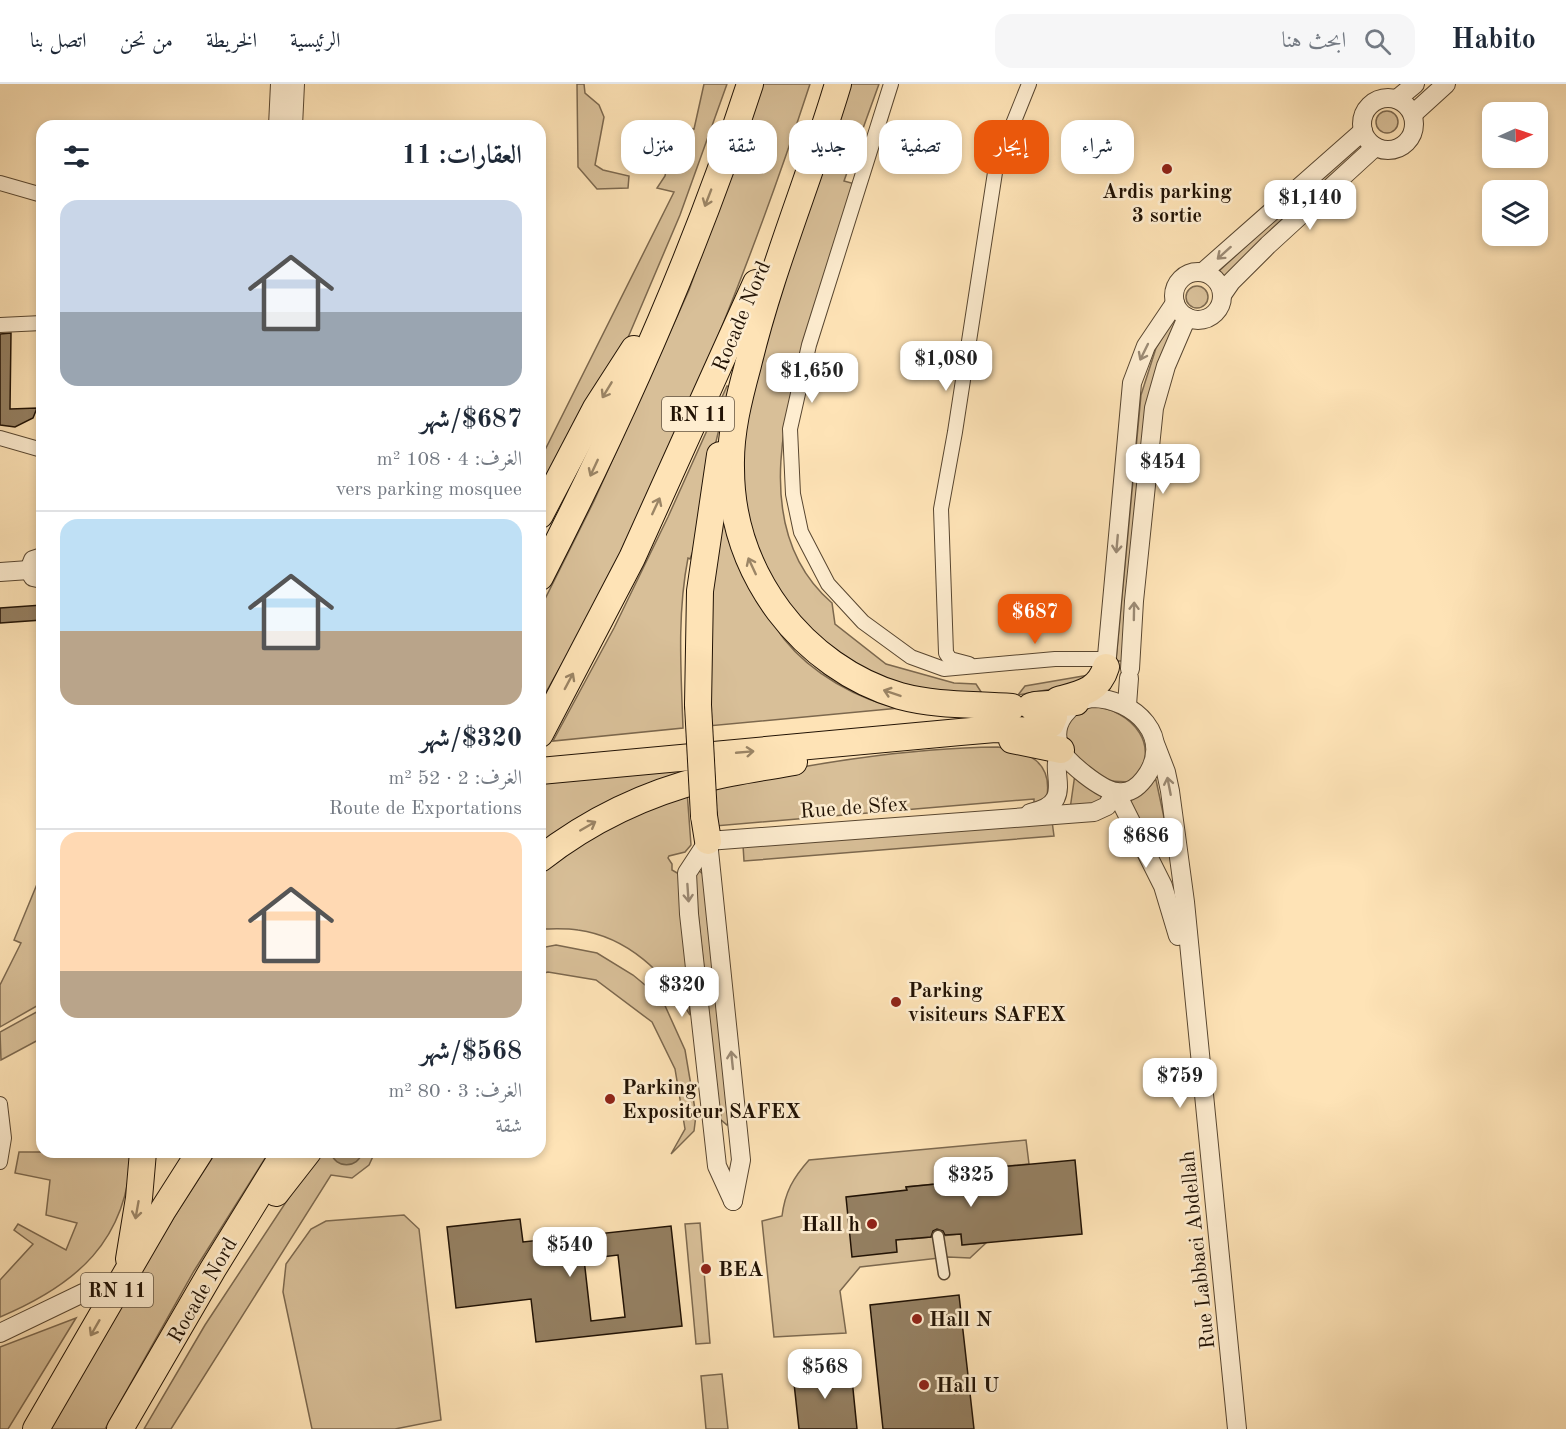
<!DOCTYPE html>
<html lang="ar">
<head>
<meta charset="utf-8">
<style>
  body { margin:0; font-family:"Old Standard TT",Amiri,serif; background:#f6f6f7; color:#1f2937; direction:rtl; height:100vh; display:flex; flex-direction:column; font-size:22px; white-space:nowrap }
  * { box-sizing:border-box; margin:0 }
  p { font-size:20px; color:#747a83 }
  .icon { flex:none; width:33px; height:33px; fill:none; stroke:currentColor; stroke-width:2; stroke-linecap:round; stroke-linejoin:round }
  .map { position:relative; flex:1; overflow:hidden; direction:ltr }
  .drawer { position:absolute; left:36px; top:36px; width:510px; height:1038px; display:flex; flex-direction:column; background:#fff; border-radius:18px; box-shadow:0 3px 9px #0003; direction:rtl }
  .drawer>* { flex:none }
  .guide { position:absolute; left:564px; top:36px; width:570px; height:54px; direction:rtl; display:flex; gap:12px }
  .needle { width:39px; rotate:87deg }
  .buttons { position:absolute; left:1482px; top:18px; display:grid; gap:12px }
  .buttons a { display:grid; place-items:center; width:66px; height:66px; border-radius:12px; background:#fff; box-shadow:0 3px 9px #0003; font-size:30px }
  .price { position:absolute; translate:-50% -51px; padding:0 14px; border-radius:12px; background:#fff; color:#222; font-size:20px; line-height:39px; filter:drop-shadow(0 2px 3px #0008) }
  .price::after { content:''; position:absolute; left:50%; top:36px; width:18px; height:14px; margin-left:-9px; background:inherit; clip-path:polygon(0 0,100% 0,50% 100%) }
  .price.active { background:#ea580c; color:#fff }
  ul { padding:0; list-style:none }
  li { display:grid; align-content:center; gap:12px; height:318px; padding:0 24px }
  li+li { border-top:2px solid #e0e1e3 }
  li span { display:grid; place-items:center; height:186px; border-radius:18px; color:#555 }
  li>.icon { margin-inline-start:auto }
  span .icon { width:108px; height:108px; fill:#fffc; stroke-width:1 }
  li b { font-size:26px }
  h2 { display:flex; justify-content:space-between; align-items:center; height:72px; padding:0 24px; font-size:26px }
  .pill { padding:0 21px; border-radius:18px; background:#fff; box-shadow:0 3px 9px #0003; font-size:21px; line-height:54px }
  .pill.active { background:#ea580c; color:#fff }
  header { display:flex; align-items:center; gap:36px; box-sizing:border-box; height:84px; padding:0 30px; background:#fff; border-bottom:2px solid #e0e1e3 }
  header strong { font-size:28px }
  nav { display:flex; gap:33px; margin-inline-start:auto; font-size:21px }
  .search { width:420px; height:54px; background:#f6f6f7; display:flex; align-items:center; gap:15px; box-sizing:border-box; padding:0 21px; border-radius:18px; color:#747a83; font-size:22px }
  .map>svg:first-child { display:block }
  .green { fill:#d8bf98; stroke:#7c684e; stroke-width:1.5 }
  .water { fill:#b39c79; stroke:#79654a; stroke-width:1.5 }
  .building { fill:#947f61; stroke:#211204; stroke-width:1.5; fill-rule:evenodd }
  .lines { fill:none; stroke-linecap:round; stroke-linejoin:round }
  .pedestrian-casing { stroke:#584630; stroke-width:13 }
  .minor-casing { stroke:#584630; stroke-width:16 }
  .tertiary-casing { stroke:#584630; stroke-width:20 }
  .motorway-casing { stroke:#211204; stroke-width:28 }
  .pedestrian { stroke:#feedd0; stroke-width:10 }
  .minor { stroke:#feedd0; stroke-width:14 }
  .tertiary { stroke:#feedd0; stroke-width:18 }
  .motorway { stroke:#fee3b6; stroke-width:26 }
  .motorway-bridge-casing { stroke:#211204; stroke-width:28; stroke-linecap:butt }
  .motorway-bridge { stroke:#fee3b6; stroke-width:26 }
  .oneway { stroke:#9b8566 }
  .oneway2 { stroke:#9b8a74 }
  .poi-dot { fill:#8f2418; stroke:#feedd0; stroke-width:2 }
  .labels { text-anchor:middle; stroke-width:5; stroke-linejoin:round; paint-order:stroke }
  .shield { fill:#feedd0; stroke:#635441; stroke-width:1.5 }
  .shield-label { font-size:20px; font-weight:bold; fill:#211204 }
  .poi-label { font-size:21px; font-weight:bold; fill:#211204; stroke:#feedd0; text-anchor:start }
  .street-label { font-size:21px; fill:#211204; stroke:#feedd0 }
</style>
</head>
<body>
<header>
<strong>Habito</strong>
<div class="search"><svg class="icon" aria-label="search" viewBox="0 0 24 24"><circle cx="10" cy="10" r="6"/><path d="M15 15l6 6"/></svg>ابحث هنا</div>
<nav><a>الرئيسية</a><a>الخريطة</a><a>من نحن</a><a>اتصل بنا</a></nav>
</header>
<div class="map">
<svg width="1566" height="1345" viewBox="0 0 1566 1345">
  <rect width="100%" height="100%" fill="#fee3b6"/>
  <filter id="stains"><feTurbulence type="fractalNoise" baseFrequency=".00333" numOctaves="4"/><feColorMatrix values="0 0 0 0 .2 0 0 0 0 .09 0 0 0 0 .02 0 0 0 .5 -.17"/></filter>
  <radialGradient id="worn" r=".72"><stop offset=".6" stop-color="#630" stop-opacity="0"/><stop offset="1" stop-color="#630" stop-opacity=".3"/></radialGradient>
  <g class="green">
    <path d="M 577,0 L 584,0 L 585,9 L 599,21 L 604,33 L 595,81 L 603,86 L 629,92 L 628,104 L 597,105 L 578,83 Z"/>
    <path d="M 704,0 L 727,0 L 680,131 L 624,263 L 540,425 L 540,376 L 674,108 L 657,104 L 665,92 L 676,41 L 694,45 Z"/>
    <path d="M 763,0 L 810,0 C 740,214 653,424 540,619 L 540,525 L 594,417 L 689,206 Z"/>
    <path d="M 849,0 L 879,0 L 844,97 L 855,100 C 842,141 829,181 816,222 C 787,314 746,445 832,519 L 835,540 L 886,580 L 954,599 L 976,600 L 985,614 L 916,610 L 825,566 L 758,481 L 737,387 L 757,277 Z"/>
    <circle cx="1387" cy="38" r="11"/>
    <path d="M 1361,56 L 1367,62 L 1224,193 L 1219,187 Z"/>
    <circle cx="1197" cy="213" r="11"/>
    <path d="M 1174,234 L 1180,238 L 1161,271 L 1149,312 L 1124,577 L 1116,577 L 1141,311 L 1156,264 Z"/>
    <path d="M 727,302 L 729,303 L 705,404 L 693,467 L 690,475 L 688,474 C 677,530 681,588 683,644 L 553,657 L 614,544 L 668,433 Z"/>
    <path d="M 721,389 C 735,426 748,463 761,500 C 767,518 773,541 784,555 C 811,589 858,616 900,624 L 708,642 L 705,536 Z"/>
    <path d="M 1089,591 L 1069,602 L 1018,611 L 1025,602 Z"/>
    <path d="M 1092,622 C 1132,625 1166,665 1130,698 L 1108,697 L 1070,668 L 1065,648 L 1073,630 Z"/>
    <path d="M 998,663 C 1028,668 1052,677 1047,712 L 1034,723 L 1034,715 L 715,742 L 711,700 C 807,681 901,664 998,663 Z"/>
    <path d="M 793,669 L 540,766 L 540,694 Z"/>
    <path d="M 1075,690 L 1098,707 L 1102,714 L 1098,720 L 1070,725 Z"/>
    <path d="M 1156,696 L 1171,766 L 1162,769 L 1157,766 L 1127,719 L 1143,708 L 1151,697 Z"/>
    <path d="M 687,707 L 691,761 L 685,768 L 669,772 L 668,774 L 672,780 L 672,786 L 679,790 L 690,931 C 665,889 628,853 578,846 C 566,844 552,845 540,845 L 540,782 L 562,765 Z"/>
    <path d="M 1052,737 L 1054,752 L 744,777 L 743,761 Z"/>
    <path d="M 697,785 L 704,791 L 732,1032 L 727,1041 L 720,1035 L 694,792 Z"/>
    <path d="M 42,788 L 42,919 L 0,943 L 0,901 L 21,859 L 14,856 Z"/>
    <path d="M 556,861 L 597,869 L 633,891 L 662,915 L 685,966 L 696,1031 L 694,1047 L 671,1070 L 685,1045 L 675,985 L 652,938 L 596,896 L 548,888 L 540,890 L 540,864 Z"/>
    <path d="M 42,925 L 42,954 L 1,976 L 0,948 Z"/>
    <path d="M 1026,1056 L 1029,1080 L 955,1087 L 956,1098 L 906,1103 L 912,1155 L 961,1150 L 962,1161 L 986,1159 L 970,1174 L 948,1173 L 860,1183 L 840,1207 L 846,1249 L 774,1253 L 762,1137 L 782,1132 C 785,1108 793,1094 809,1076 Z"/>
    <path d="M 19,1068 L 131,1068 C 128,1157 76,1201 0,1233 L 0,1196 L 33,1160 L 14,1146 L 18,1140 L 66,1166 L 77,1139 L 46,1131 L 50,1096 L 15,1089 Z"/>
    <path d="M 216,1068 L 269,1068 L 194,1187 L 105,1345 L 47,1345 L 174,1133 Z"/>
    <path d="M 319,1068 L 375,1068 L 369,1081 L 352,1094 L 331,1091 L 171,1345 L 144,1345 L 205,1241 Z"/>
    <path d="M 404,1131 L 419,1145 L 441,1336 L 395,1345 L 312,1345 L 283,1208 L 286,1180 L 311,1145 L 326,1137 Z"/>
    <path d="M 700,1139 L 710,1259 L 696,1260 L 685,1140 Z"/>
    <path d="M 76,1234 L 8,1345 L 0,1345 L 0,1263 Z"/>
    <path d="M 722,1290 L 728,1345 L 706,1345 L 701,1292 Z"/>
  </g>
  <path class="water" d="M 330,1068 L 363,1068 C 356,1085 337,1085 330,1068 Z"/>
  <g class="building">
    <path d="M 11,249 L 10,325 L 37,324 L 33,334 L 15,343 L 0,341 L 0,250 Z"/>
    <path d="M 42,521 L 42,536 L 0,539 L 0,524 Z"/>
    <path d="M 1075,1076 L 1082,1150 L 962,1161 L 961,1150 L 945,1151 L 943,1147 L 937,1145 L 933,1147 L 931,1153 L 896,1156 L 897,1168 L 852,1173 L 846,1113 L 907,1106 L 906,1103 L 956,1098 L 955,1087 Z"/>
    <path d="M 520,1135 L 523,1158 L 671,1142 L 682,1242 L 536,1258 L 531,1215 L 456,1224 L 447,1143 ZM 618,1171 L 625,1233 L 591,1237 L 584,1175 Z"/>
    <path d="M 959,1211 L 974,1345 L 883,1345 L 870,1221 Z"/>
    <path d="M 851,1285 L 857,1345 L 799,1345 L 793,1290 Z"/>
  </g>
  <g class="lines">
    <g class="pedestrian-casing">
      <path id="pedestrian" d="M 938,1152 L 944,1190"/>
    </g>
    <g class="minor-casing">
      <g id="minor">
        <path d="M 891,0 L 809,261 L 790,345 L 793,410 L 801,448 L 828,500 L 863,538 L 911,573 L 944,585 L 1055,575 L 1107,575"/>
        <path d="M 0,99 L 42,111"/>
        <path d="M 0,241 L 42,239"/>
        <path d="M 0,354 L 42,366"/>
        <path d="M 969,580 L 950,575 L 946,569 L 941,425 L 955,348 L 996,82 L 1029,0"/>
        <path d="M 0,1020 L 4,1054 L 0,1078"/>
      </g>
    </g>
    <g class="tertiary-casing">
      <g id="tertiary">
        <circle cx="1388" cy="40" r="26"/>
        <path d="M 1397,15 L 1415,0"/>
        <path d="M 1413,30 L 1446,0"/>
        <path d="M 278,42 L 280,0"/>
        <path d="M 293,42 L 295,0"/>
        <path d="M 1203,188 L 1363,47"/>
        <circle cx="1198" cy="212" r="24"/>
        <path d="M 1222,211 L 1231,198 L 1268,161 L 1375,63"/>
        <path d="M 42,473 L 33,476 L 29,486 L 33,493 L 42,495"/>
        <path d="M 0,488 L 29,486"/>
        <path d="M 1106,583 L 1132,299 L 1146,262 L 1175,219"/>
        <path d="M 1130,585 L 1134,517 L 1154,324 L 1166,282 L 1187,233"/>
        <path d="M 1092,614 C 1134,614 1176,654 1144,695 C 1137,704 1128,710 1117,708 C 1101,706 1066,678 1060,664 C 1050,640 1069,618 1092,614 Z"/>
        <path d="M 1127,621 L 1129,594"/>
        <path d="M 1156,662 L 1166,688 L 1170,707 L 1185,818 L 1237,1345"/>
        <path d="M 1116,708 L 1163,802 L 1178,852"/>
        <path d="M 1030,729 C 1079,719 1045,685 1062,668"/>
        <path d="M 708,757 L 1094,728 L 1107,722 L 1115,708"/>
        <path d="M 708,757 L 687,789 L 689,830 L 717,1082 L 733,1117"/>
        <path d="M 708,757 L 741,1076 L 733,1117"/>
        <path d="M 0,1249 L 83,1209 L 123,1196"/>
      </g>
    </g>
    <g class="motorway-casing">
      <g id="motorway">
        <path d="M 838,0 C 810,94 771,185 748,281 C 739,314 730,349 731,384 C 731,436 748,485 779,527 C 809,567 852,598 900,612 C 937,622 974,620 1012,623"/>
        <path d="M 540,431 L 596,324 L 634,265"/>
        <path d="M 540,493 C 620,337 696,167 750,0"/>
        <path d="M 1058,616 C 1080,610 1099,607 1106,583"/>
        <path d="M 698,621 L 700,507 L 720,371"/>
        <path d="M 1035,621 L 1076,618"/>
        <path d="M 540,650 L 632,474 L 756,199"/>
        <path d="M 1012,656 L 1061,666"/>
        <path d="M 540,687 L 960,648 L 995,645 L 1035,647 L 1051,640 L 1054,633 L 1051,625 L 1031,622"/>
        <path d="M 704,732 L 708,757"/>
        <path d="M 540,775 C 590,736 647,709 708,694 C 736,687 766,683 794,678"/>
        <path d="M 276,1109 L 308,1068"/>
        <path d="M 129,1175 L 139,1114 L 143,1068"/>
        <path d="M 36,1345 L 163,1126 L 200,1068"/>
        <path d="M 120,1345 L 213,1185 L 285,1068"/>
      </g>
    </g>
    <use href="#pedestrian" class="pedestrian"/>
    <use href="#minor" class="minor"/>
    <use href="#tertiary" class="tertiary"/>
    <use href="#motorway" class="motorway"/>
    <g class="motorway-bridge-casing">
      <path id="motorway-bridge" d="M 698,621 L 704,732"/>
    </g>
    <use href="#motorway-bridge" class="motorway-bridge"/>
  </g>
  <defs><path id="oneway-shaft" d="M-6 0H5M1.5-3L5.5 0L1.5 3" fill="none" stroke-width="1.6" stroke-linecap="round" stroke-linejoin="round" transform="scale(1.5)"/></defs>
  <g class="oneway">
    <use href="#oneway-shaft" transform="translate(708 114) rotate(111)"/>
    <use href="#oneway-shaft" transform="translate(607 306) rotate(121)"/>
    <use href="#oneway-shaft" transform="translate(594 384) rotate(115)"/>
    <use href="#oneway-shaft" transform="translate(656 422) rotate(-65)"/>
    <use href="#oneway-shaft" transform="translate(752 482) rotate(-115)"/>
    <use href="#oneway-shaft" transform="translate(569 597) rotate(-62)"/>
    <use href="#oneway-shaft" transform="translate(892 609) rotate(-161)"/>
    <use href="#oneway-shaft" transform="translate(745 668) rotate(-5)"/>
    <use href="#oneway-shaft" transform="translate(588 742) rotate(-30)"/>
    <use href="#oneway-shaft" transform="translate(137 1126) rotate(100)"/>
    <use href="#oneway-shaft" transform="translate(95 1244) rotate(120)"/>
  </g>
  <g class="oneway2">
    <use href="#oneway-shaft" transform="translate(1224 169) rotate(138)"/>
    <use href="#oneway-shaft" transform="translate(1144 268) rotate(116)"/>
    <use href="#oneway-shaft" transform="translate(1117 460) rotate(95)"/>
    <use href="#oneway-shaft" transform="translate(1134 527) rotate(-89)"/>
    <use href="#oneway-shaft" transform="translate(1169 702) rotate(-101)"/>
    <use href="#oneway-shaft" transform="translate(688 809) rotate(86)"/>
    <use href="#oneway-shaft" transform="translate(732 976) rotate(-96)"/>
  </g>
  <g class="poi-dot">
    <circle cx="1167" cy="85" r="6"/>
    <circle cx="896" cy="918" r="6"/>
    <circle cx="610" cy="1015" r="6"/>
    <circle cx="872" cy="1140" r="6"/>
    <circle cx="706" cy="1185" r="6"/>
    <circle cx="917" cy="1235" r="6"/>
    <circle cx="924" cy="1301" r="6"/>
  </g>
  <g class="labels">
    <g class="shield">
      <rect x="662" y="313" width="72" height="34" rx="4.5"/>
      <rect x="81" y="1189" width="72" height="34" rx="4.5"/>
    </g>
    <g class="shield-label">
      <text x="698" y="337">RN 11</text>
      <text x="117" y="1213">RN 11</text>
    </g>
    <g class="poi-label">
      <text x="1167" y="114" text-anchor="middle">Ardis parking<tspan x="1167" dy="24">3 sortie</tspan></text>
      <text x="908" y="913">Parking<tspan x="908" dy="24">visiteurs SAFEX</tspan></text>
      <text x="622" y="1010">Parking<tspan x="622" dy="24">Expositeur SAFEX</tspan></text>
      <text x="860" y="1147" text-anchor="end">Hall h</text>
      <text x="718" y="1192">BEA</text>
      <text x="929" y="1242">Hall N</text>
      <text x="936" y="1308">Hall U</text>
    </g>
    <g class="street-label">
      <text transform="translate(741 232) rotate(-67)" y="7">Rocade Nord</text>
      <text transform="translate(854 723) rotate(-4)" y="7">Rue de Sfex</text>
      <text transform="translate(1197 1166) rotate(-96)" y="7">Rue Labbaci Abdellah</text>
      <text transform="translate(202 1206) rotate(-60)" y="7">Rocade Nord</text>
    </g>
  </g>
  <rect width="100%" height="100%" filter="url(#stains)"/>
  <rect width="100%" height="100%" fill="url(#worn)"/>
</svg>
<div class="buttons">
<a><svg class="needle" viewBox="-14 -14 28 28"><path d="M0-13l5 13h-10z" fill="#e53935"/><path d="M0 13l5-13h-10z" fill="#747a83"/></svg></a>
<a><svg class="icon" aria-label="layers" viewBox="0 0 24 24"><path d="M12 4l9 5-9 5-9-5zM3 14l9 5 9-5"/></svg></a>
</div>
<b class="price" style="left:1310px;top:147px">$1,140</b>
<b class="price" style="left:946px;top:308px">$1,080</b>
<b class="price" style="left:812px;top:320px">$1,650</b>
<b class="price" style="left:1163px;top:411px">$454</b>
<b class="price active" style="left:1035px;top:561px">$687</b>
<b class="price" style="left:1146px;top:785px">$686</b>
<b class="price" style="left:682px;top:934px">$320</b>
<b class="price" style="left:1180px;top:1025px">$759</b>
<b class="price" style="left:971px;top:1124px">$325</b>
<b class="price" style="left:570px;top:1194px">$540</b>
<b class="price" style="left:825px;top:1316px">$568</b>
<div class="guide">
<a class="pill">شراء</a>
<a class="pill active">إيجار</a>
<a class="pill">تصفية</a>
<a class="pill">جديد</a>
<a class="pill">شقة</a>
<a class="pill">منزل</a>
</div>
<section class="drawer">
<h2>العقارات: 11<svg class="icon" aria-label="filters" viewBox="0 0 24 24"><path d="M4 7h16M4 17h16"/><circle cx="9" cy="7" r="2"/><circle cx="15" cy="17" r="2"/></svg></h2>
<ul>
<li><span style="background:linear-gradient(#c9d6e8 60%,#9aa5b1 0)"><svg class="icon" aria-label="home" viewBox="0 0 24 24"><path d="M3 11l9-7 9 7M6 9v11h12V9"/></svg></span><div><b>$687/شهر</b><p>الغرف: 4 · 108 m²</p><p>vers parking mosquee</p></div></li>
<li><span style="background:linear-gradient(#bfe0f5 60%,#b9a48a 0)"><svg class="icon" aria-label="home" viewBox="0 0 24 24"><path d="M3 11l9-7 9 7M6 9v11h12V9"/></svg></span><div><b>$320/شهر</b><p>الغرف: 2 · 52 m²</p><p>Route de Exportations</p></div></li>
<li><span style="background:linear-gradient(#ffd9b3 75%,#b9a48a 0)"><svg class="icon" aria-label="home" viewBox="0 0 24 24"><path d="M3 11l9-7 9 7M6 9v11h12V9"/></svg></span><div><b>$568/شهر</b><p>الغرف: 3 · 80 m²</p><p>شقة</p></div></li>
</ul>
</section>
</div>
</body>
</html>
